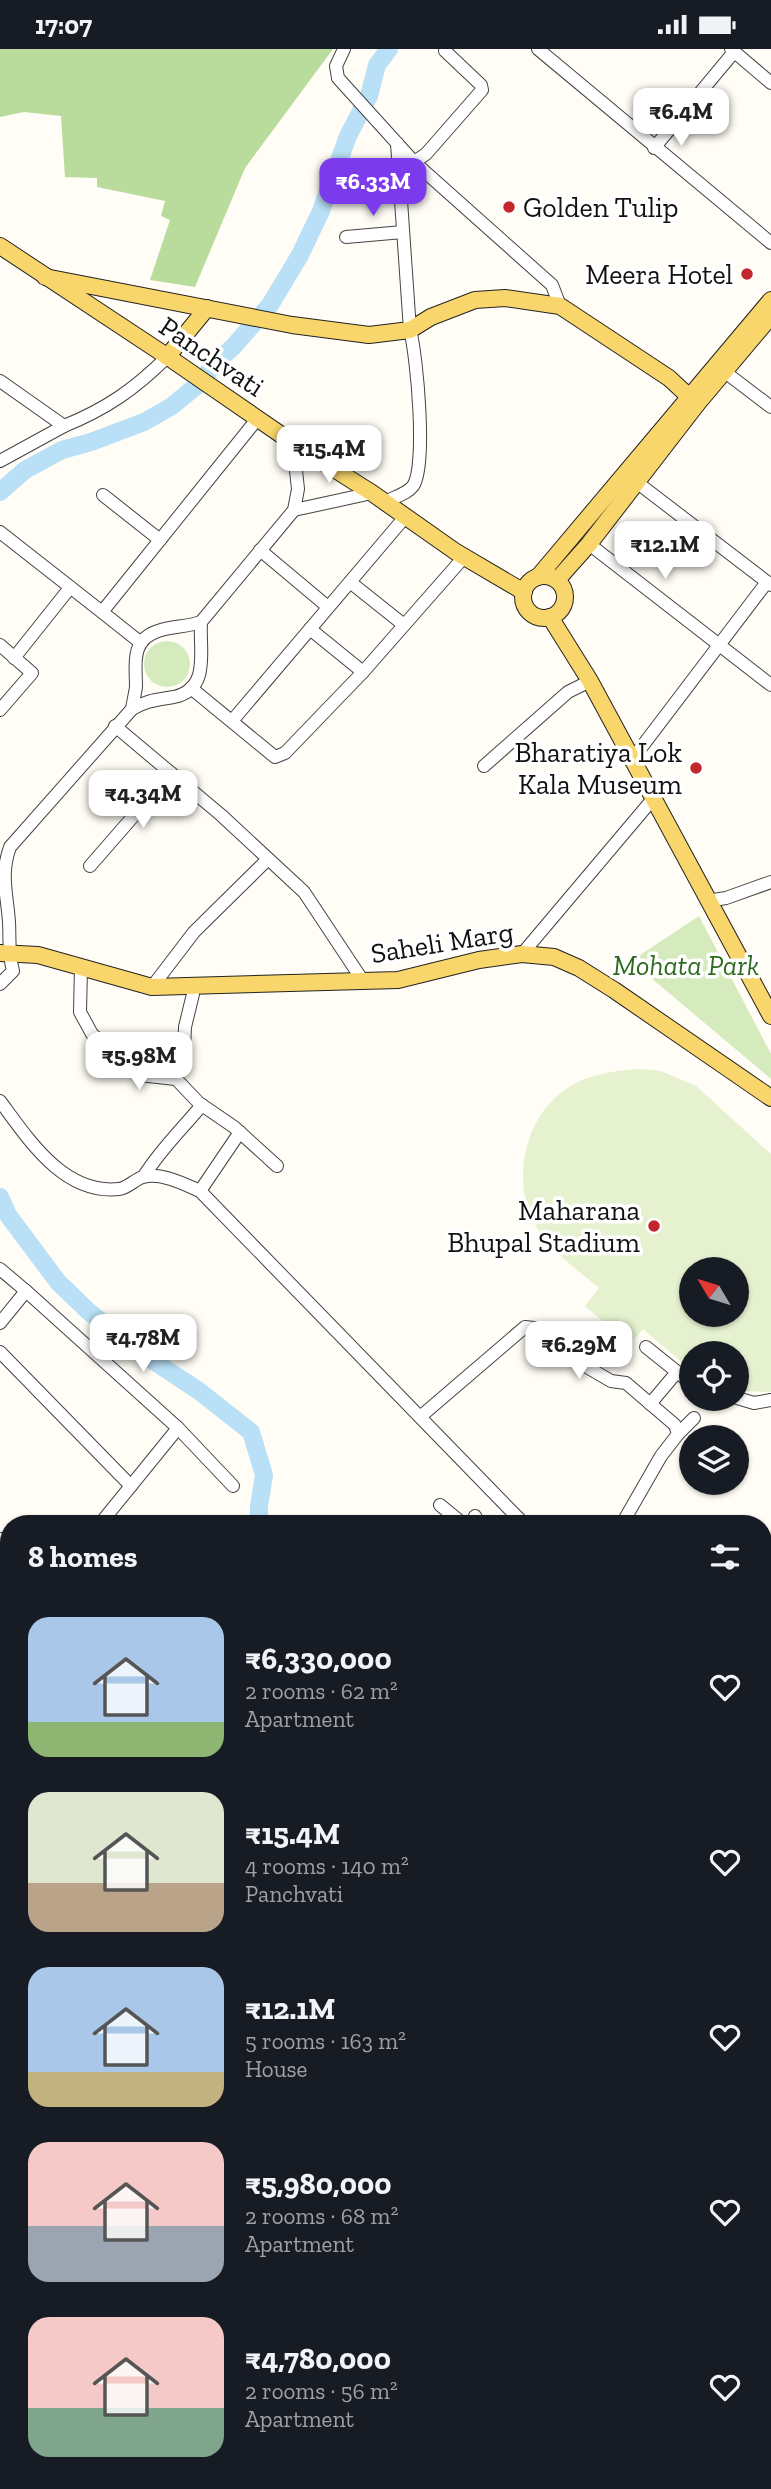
<!DOCTYPE html>
<html lang="en">
<head>
<meta charset="utf-8">
<style>
  body { margin:0; font-family:"Zilla Slab",serif; background:#242831; color:#f1f3f6; height:100vh; display:flex; flex-direction:column; font-size:26px; white-space:nowrap }
  * { box-sizing:border-box; margin:0 }
  p { font-size:23px; color:#9ea1a6 }
  .icon { flex:none; width:38px; height:38px; fill:none; stroke:currentColor; stroke-width:2; stroke-linecap:round; stroke-linejoin:round }
  .map { position:relative; flex:1; overflow:hidden }
  .details { position:absolute; left:0px; top:1466px; width:772px; height:975px; display:flex; flex-direction:column; background:#171b24; border-radius:28px 28px 0 0; box-shadow:0 2px 5px #0004 }
  .details>* { flex:none }
  .needle { width:46px; rotate:308deg }
  .controls { position:absolute; left:679px; top:1208px; display:grid; gap:14px }
  .controls a { display:grid; place-items:center; width:70px; height:70px; border-radius:50%; background:#171b24; box-shadow:0 2px 5px #0004; font-size:35px }
  .price { position:absolute; translate:-50% -60px; padding:0 16px; border-radius:14px; background:#fff; color:#222; font-size:23px; line-height:46px; filter:drop-shadow(0 2px 4px #0008) }
  .price::after { content:''; position:absolute; left:50%; top:42px; width:21px; height:16px; margin-left:-10px; background:inherit; clip-path:polygon(0 0,100% 0,50% 100%) }
  .price.current { background:#7c3aed; color:#fff }
  ul { padding:0; list-style:none }
  li { display:flex; align-items:center; gap:21px; height:175px; padding:0 28px }
  li span { display:grid; place-items:center; flex:none; width:196px; height:140px; border-radius:21px; color:#555 }
  li>.icon { margin-inline-start:auto }
  span .icon { width:84px; height:84px; fill:#fffc; stroke-width:1 }
  li b { font-size:30px }
  h2 { display:flex; justify-content:space-between; align-items:center; height:84px; padding:0 28px; font-size:30px }
  .status { display:flex; justify-content:space-between; align-items:center; height:49px; padding:0 35px; background:#171b24; direction:ltr }
  .status svg { height:19px; fill:currentColor }
  .map>svg:first-child { display:block }
  .green { fill:#d5ebbd }
  .forest { fill:#b9dc9c }
  .pitch { fill:#e6f2cf; fill-rule:evenodd }
  .water { fill:#b9e0f7; stroke:#3f96cf; stroke-width:2 }
  .lines { fill:none; stroke-linecap:round; stroke-linejoin:round }
  .canal { stroke:#b9e0f7; stroke-width:10 }
  .river { stroke:#b9e0f7; stroke-width:18 }
  .minor-casing { stroke:#444; stroke-width:14 }
  .major-casing { stroke:#222; stroke-width:18 }
  .highway-casing { stroke:#222; stroke-width:21 }
  .minor { stroke:#fff; stroke-width:12 }
  .major { stroke:#f9d66b; stroke-width:16 }
  .highway { stroke:#f5a25d; stroke-width:19 }
  .poi-dot { fill:#c4262e; stroke:#fff; stroke-width:2.5 }
  .labels { text-anchor:middle; stroke-width:7; stroke-linejoin:round; paint-order:stroke }
  .poi-label { font-size:28px; fill:#111; stroke:#fff; text-anchor:end }
  .street-label { font-size:28px; fill:#111; stroke:#fff }
  .park-label { font-size:28px; font-style:italic; fill:#2f6b1f; stroke:#fff }
</style>
</head>
<body>
<div class="status"><b>17:07</b><svg viewBox="0 0 49 12"><path d="M0 12V9h3v3zM5 12V6h3v6zM10 12V3h3v9zM15 12V0h3v12zM26 1h20v11H26zM47 4h2v5h-2z"/></svg></div>
<div class="map">
<svg width="771" height="2440" viewBox="0 0 771 2440">
  <rect width="100%" height="100%" fill="#fffdf5"/>
  <g class="green">
    <circle cx="167" cy="615" r="23"/>
    <path d="M 699,867 L 771,1005 L 771,1030 L 631,912 Z"/>
  </g>
  <path class="forest" d="M 0,0 L 333,0 L 245,119 L 195,238 L 150,231 L 170,171 L 161,167 L 165,152 L 97,138 L 97,129 L 65,128 L 61,67 L 24,63 L 0,68 Z"/>
  <path class="pitch" d="M 638,1020 L 661,1022 L 696,1037 L 771,1105 L 771,1343 L 737,1342 L 737,1304 L 691,1304 L 691,1321 L 643,1280 L 629,1295 L 585,1257 L 599,1239 C 574,1218 542,1196 530,1165 C 514,1124 526,1070 562,1043 C 583,1026 612,1022 638,1020 ZM 691,1220 L 737,1220 L 737,1265 L 691,1265 Z"/>
  <path class="water" d="M 763,1955 L 771,1961 L 771,2303 L 763,2303 Z"/>
  <g class="lines">
    <path class="canal" d="M 0,2059 L 9,2060"/>
    <g class="river">
      <path d="M 0,443 L 25,421 L 62,401 L 91,393 L 144,373 L 172,357 L 201,333 L 214,315 L 233,298 L 270,256 L 300,206 L 321,162 L 348,87 L 369,47 L 377,16 L 389,0"/>
      <path d="M 0,1148 L 8,1166 L 58,1233 L 88,1262 L 140,1303 L 199,1342 L 251,1383 L 264,1426 L 259,1457 L 259,1475"/>
    </g>
    <g class="minor-casing">
      <g id="minor">
        <path d="M 344,0 L 336,17 L 338,29 L 414,113 L 552,236 L 560,257"/>
        <path d="M 538,0 L 771,194"/>
        <path d="M 731,0 L 771,34"/>
        <path d="M 654,99 L 734,3"/>
        <path d="M 414,113 L 426,105 L 482,41 L 481,36 L 445,2"/>
        <path d="M 346,188 L 403,183"/>
        <path d="M 725,323 L 771,358"/>
        <path d="M 0,332 L 64,377 C 106,360 135,340 167,308"/>
        <path d="M 0,412 L 64,377"/>
        <path d="M 630,428 L 771,536"/>
        <path d="M 103,446 L 160,491"/>
        <path d="M 385,453 C 394,448 407,445 413,437 C 427,417 417,307 410,281 L 397,94"/>
        <path d="M 294,461 L 372,444"/>
        <path d="M 0,483 L 102,563"/>
        <path d="M 589,495 L 771,636"/>
        <path d="M 260,501 L 328,558"/>
        <path d="M 350,533 L 404,576"/>
        <path d="M 201,573 C 199,601 211,640 174,648 C 156,651 148,651 132,660 C 133,653 135,645 136,638 C 136,616 130,591 158,582 C 171,577 187,578 201,573 Z"/>
        <path d="M 201,573 L 294,461 L 298,440 L 293,394"/>
        <path d="M 310,580 L 363,623"/>
        <path d="M 141,594 L 102,563 L 258,369"/>
        <path d="M 0,596 L 32,624 L 0,661"/>
        <path d="M 14,609 L 69,540"/>
        <path d="M 191,639 L 275,708 L 285,704 L 363,623 L 464,508"/>
        <path d="M 232,672 L 405,468"/>
        <path d="M 115,677 L 221,766 L 304,843 L 363,932"/>
        <path d="M 631,712 L 767,533"/>
        <path d="M 484,717 L 568,643 L 590,632"/>
        <path d="M 90,817 L 171,724"/>
        <path d="M 707,852 L 726,849 L 771,833"/>
        <path d="M 522,905 L 652,751"/>
        <path d="M 81,918 L 80,963 L 92,985 L 139,1026 L 176,1030 L 199,1054 L 234,1078 L 277,1117"/>
        <path d="M 0,935 L 13,922 C 8,904 10,890 9,873 C 7,844 0,826 10,798 L 132,660"/>
        <path d="M 152,938 L 194,883 L 268,810"/>
        <path d="M 176,1030 L 184,1000 L 185,978 L 193,945 L 192,937"/>
        <path d="M 0,1052 C 29,1091 64,1146 119,1140 C 128,1139 135,1130 143,1128 C 161,1123 184,1135 200,1142 L 524,1475"/>
        <path d="M 144,1127 C 160,1101 182,1080 202,1056"/>
        <path d="M 200,1142 L 240,1083"/>
        <path d="M 0,1220 L 26,1242"/>
        <path d="M 0,1274 L 26,1242 L 178,1379 L 100,1475"/>
        <path d="M 646,1298 L 691,1334"/>
        <path d="M 0,1303 L 131,1437"/>
        <path d="M 737,1349 L 754,1354 L 771,1351"/>
        <path d="M 650,1355 L 677,1323"/>
        <path d="M 420,1368 L 525,1278 L 543,1280 L 564,1295 L 587,1318 L 611,1332 L 626,1334 L 675,1376 L 678,1385 L 661,1407 L 622,1475"/>
        <path d="M 178,1379 L 233,1437"/>
        <path d="M 678,1385 L 694,1369"/>
        <path d="M 440,1456 L 463,1475"/>
        <path d="M 475,1467 L 479,1475"/>
        <path d="M 0,1490 L 9,1497"/>
        <path d="M 0,1522 L 9,1528"/>
        <path d="M 0,1552 L 9,1550"/>
        <path d="M 0,1621 L 9,1620"/>
        <path d="M 0,1783 L 9,1787"/>
        <path d="M 763,1787 L 771,1785"/>
        <path d="M 0,1828 L 9,1832"/>
        <path d="M 0,1927 L 9,1934"/>
        <path d="M 763,2333 L 771,2336"/>
        <path d="M 0,2353 L 9,2354"/>
        <path d="M 215,2432 L 219,2436 L 246,2440 L 276,2440"/>
        <path d="M 320,2440 L 326,2432"/>
      </g>
    </g>
    <g class="major-casing">
      <g id="major">
        <path d="M 0,197 L 171,310 L 293,394 L 372,444 L 456,503 L 524,543"/>
        <path d="M 45,228 L 292,276 L 369,286 L 410,281 L 431,268 L 475,251 L 505,249 L 560,257 L 669,329 L 697,355"/>
        <path d="M 167,308 L 207,259"/>
        <circle cx="544" cy="548" r="21"/>
        <path d="M 538,528 L 771,251"/>
        <path d="M 557,531 L 589,495 L 697,355 L 771,267"/>
        <path d="M 550,568 L 590,632 L 771,967"/>
        <path d="M 0,904 L 38,906 L 152,938 L 398,931 L 479,911 L 522,905 L 554,908 L 579,919 L 614,941 L 771,1049"/>
      </g>
    </g>
    <g class="highway-casing">
      <g id="highway">
        <path d="M 771,1657 C 762,1663 762,1674 771,1680"/>
        <path d="M 0,2018 L 9,2020"/>
      </g>
    </g>
    <use href="#minor" class="minor"/>
    <use href="#major" class="major"/>
    <use href="#highway" class="highway"/>
  </g>
  <g class="poi-dot">
    <circle cx="509" cy="158" r="7"/>
    <circle cx="747" cy="225" r="7"/>
    <circle cx="696" cy="719" r="7"/>
    <circle cx="654" cy="1177" r="7"/>
  </g>
  <g class="labels">
    <g class="poi-label">
      <text x="523" y="168" text-anchor="start">Golden Tulip</text>
      <text x="733" y="235">Meera Hotel</text>
      <text x="682" y="713">Bharatiya Lok<tspan x="682" dy="32">Kala Museum</tspan></text>
      <text x="640" y="1171">Maharana<tspan x="640" dy="32">Bhupal Stadium</tspan></text>
    </g>
    <g class="street-label">
      <text transform="translate(212 307) rotate(34)" y="10">Panchvati</text>
      <text transform="translate(442 893) rotate(-9)" y="10">Saheli Marg</text>
    </g>
    <g class="park-label">
      <text x="686" y="926">Mohata Park</text>
    </g>
  </g>
</svg>
<div class="controls">
<a><svg class="needle" viewBox="-14 -14 28 28"><path d="M0-13l5 13h-10z" fill="#e53935"/><path d="M0 13l5-13h-10z" fill="#9ea1a6"/></svg></a>
<a><svg class="icon" aria-label="locate" viewBox="0 0 24 24"><circle cx="12" cy="12" r="6"/><path d="M12 2v4M12 18v4M2 12h4M18 12h4"/></svg></a>
<a><svg class="icon" aria-label="layers" viewBox="0 0 24 24"><path d="M12 4l9 5-9 5-9-5zM3 14l9 5 9-5"/></svg></a>
</div>
<b class="price" style="left:681px;top:99px">₹6.4M</b>
<b class="price current" style="left:373px;top:169px">₹6.33M</b>
<b class="price" style="left:329px;top:436px">₹15.4M</b>
<b class="price" style="left:665px;top:532px">₹12.1M</b>
<b class="price" style="left:143px;top:781px">₹4.34M</b>
<b class="price" style="left:139px;top:1043px">₹5.98M</b>
<b class="price" style="left:143px;top:1325px">₹4.78M</b>
<b class="price" style="left:579px;top:1332px">₹6.29M</b>
<section class="details">
<h2>8 homes<svg class="icon" aria-label="filters" viewBox="0 0 24 24"><path d="M4 7h16M4 17h16"/><circle cx="9" cy="7" r="2"/><circle cx="15" cy="17" r="2"/></svg></h2>
<ul>
<li><span style="background:linear-gradient(#a9c7e8 75%,#8fb573 0)"><svg class="icon" aria-label="home" viewBox="0 0 24 24"><path d="M3 11l9-7 9 7M6 9v11h12V9"/></svg></span><div><b>₹6,330,000</b><p>2 rooms · 62 m²</p><p>Apartment</p></div><svg class="icon" aria-label="heart" viewBox="0 0 24 24"><path d="M12 20l-8-8c-3-5 5-10 8-4 3-6 11-1 8 4z"/></svg></li>
<li><span style="background:linear-gradient(#dfe7d0 65%,#b9a48a 0)"><svg class="icon" aria-label="home" viewBox="0 0 24 24"><path d="M3 11l9-7 9 7M6 9v11h12V9"/></svg></span><div><b>₹15.4M</b><p>4 rooms · 140 m²</p><p>Panchvati</p></div><svg class="icon" aria-label="heart" viewBox="0 0 24 24"><path d="M12 20l-8-8c-3-5 5-10 8-4 3-6 11-1 8 4z"/></svg></li>
<li><span style="background:linear-gradient(#a9c7e8 75%,#c2b280 0)"><svg class="icon" aria-label="home" viewBox="0 0 24 24"><path d="M3 11l9-7 9 7M6 9v11h12V9"/></svg></span><div><b>₹12.1M</b><p>5 rooms · 163 m²</p><p>House</p></div><svg class="icon" aria-label="heart" viewBox="0 0 24 24"><path d="M12 20l-8-8c-3-5 5-10 8-4 3-6 11-1 8 4z"/></svg></li>
<li><span style="background:linear-gradient(#f6c9c9 60%,#9aa5b1 0)"><svg class="icon" aria-label="home" viewBox="0 0 24 24"><path d="M3 11l9-7 9 7M6 9v11h12V9"/></svg></span><div><b>₹5,980,000</b><p>2 rooms · 68 m²</p><p>Apartment</p></div><svg class="icon" aria-label="heart" viewBox="0 0 24 24"><path d="M12 20l-8-8c-3-5 5-10 8-4 3-6 11-1 8 4z"/></svg></li>
<li><span style="background:linear-gradient(#f6c9c9 65%,#7fa58c 0)"><svg class="icon" aria-label="home" viewBox="0 0 24 24"><path d="M3 11l9-7 9 7M6 9v11h12V9"/></svg></span><div><b>₹4,780,000</b><p>2 rooms · 56 m²</p><p>Apartment</p></div><svg class="icon" aria-label="heart" viewBox="0 0 24 24"><path d="M12 20l-8-8c-3-5 5-10 8-4 3-6 11-1 8 4z"/></svg></li>
</ul>
</section>
</div>
</body>
</html>
